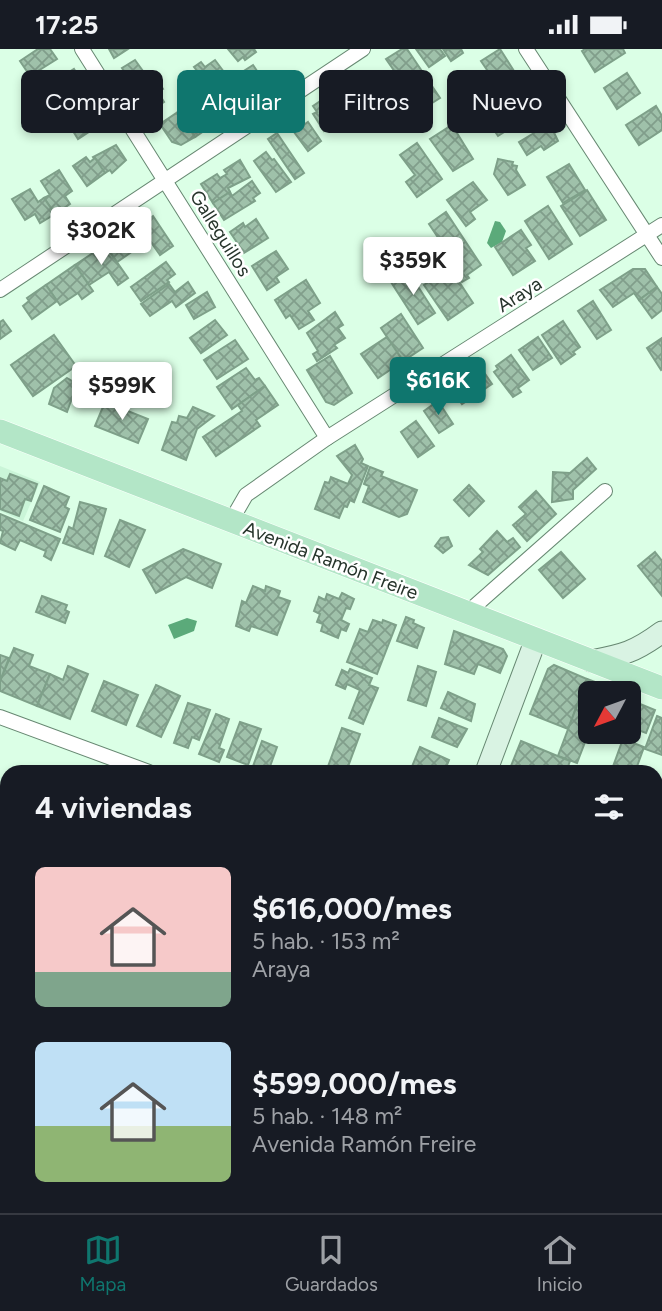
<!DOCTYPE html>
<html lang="es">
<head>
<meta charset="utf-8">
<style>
  body { margin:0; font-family:Figtree,sans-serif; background:#20242c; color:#f1f3f6; height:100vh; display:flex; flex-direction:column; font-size:26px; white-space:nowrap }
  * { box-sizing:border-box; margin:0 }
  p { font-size:23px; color:#9ea1a6 }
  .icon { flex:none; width:38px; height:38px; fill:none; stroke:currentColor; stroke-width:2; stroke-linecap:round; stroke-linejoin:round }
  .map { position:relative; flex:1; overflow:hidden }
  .details { position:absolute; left:0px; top:716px; width:663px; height:450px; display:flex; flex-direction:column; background:#171b24; border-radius:21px 21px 0 0; box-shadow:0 4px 10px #0003 }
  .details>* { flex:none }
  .banner { position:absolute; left:21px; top:21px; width:621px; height:63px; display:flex; gap:14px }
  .needle { width:46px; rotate:229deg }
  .tools { position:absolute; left:578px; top:632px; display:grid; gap:14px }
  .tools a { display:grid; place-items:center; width:63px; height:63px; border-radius:10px; background:#171b24; box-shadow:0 4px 10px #0003; font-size:35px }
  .price { position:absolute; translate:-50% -60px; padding:0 16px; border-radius:7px; background:#fff; color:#222; font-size:23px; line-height:46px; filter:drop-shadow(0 2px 4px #0008) }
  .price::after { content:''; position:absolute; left:50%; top:42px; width:21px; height:16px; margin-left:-10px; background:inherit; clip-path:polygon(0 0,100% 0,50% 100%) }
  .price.current { background:#0f766e; color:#fff }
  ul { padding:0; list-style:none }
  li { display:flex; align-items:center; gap:21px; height:175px; padding:0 35px }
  li span { display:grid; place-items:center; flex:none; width:196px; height:140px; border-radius:10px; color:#555 }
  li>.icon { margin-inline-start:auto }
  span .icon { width:84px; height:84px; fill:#fffc; stroke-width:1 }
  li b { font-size:30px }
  h2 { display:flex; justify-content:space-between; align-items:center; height:84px; padding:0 35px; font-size:30px }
  .chip { padding:0 24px; border-radius:10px; background:#171b24; box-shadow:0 4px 10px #0003; font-size:24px; line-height:63px }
  .chip.current { background:#0f766e; color:#fff }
  .status { display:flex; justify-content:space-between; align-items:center; height:49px; padding:0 35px; background:#171b24; direction:ltr }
  .status svg { height:19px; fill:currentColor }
  .tabs { display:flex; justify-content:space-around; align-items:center; height:98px; border-top:2px solid #363941; background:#171b24; font-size:19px; color:#9ea1a6 }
  .tabs a { display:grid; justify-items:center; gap:4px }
  .tabs .current { color:#0f766e }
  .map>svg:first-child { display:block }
  .built { fill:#caf5d8 }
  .water { fill:#5baa7a }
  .building { fill:url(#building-cross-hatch); stroke:#7ea089; stroke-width:2 }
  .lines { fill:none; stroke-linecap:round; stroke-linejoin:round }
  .street-casing { stroke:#678872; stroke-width:16 }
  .secondary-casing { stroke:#678872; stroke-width:23 }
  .primary-casing { stroke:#fff; stroke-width:24 }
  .street { stroke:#fff; stroke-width:14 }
  .secondary { stroke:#d9f3e3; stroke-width:21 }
  .primary { stroke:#b3e6c7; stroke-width:23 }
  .labels { text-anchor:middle; stroke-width:5; stroke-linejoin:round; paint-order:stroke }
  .street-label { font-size:19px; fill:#26342b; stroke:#fff }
</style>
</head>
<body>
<div class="status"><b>17:25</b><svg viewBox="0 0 49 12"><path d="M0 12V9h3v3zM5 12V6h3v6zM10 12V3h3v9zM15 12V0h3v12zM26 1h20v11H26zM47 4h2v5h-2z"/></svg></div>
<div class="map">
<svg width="662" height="1164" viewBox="0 0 662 1164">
  <defs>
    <pattern id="building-cross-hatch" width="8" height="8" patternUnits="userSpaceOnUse" patternTransform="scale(1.75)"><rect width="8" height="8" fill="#9fc1aa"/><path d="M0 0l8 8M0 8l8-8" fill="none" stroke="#819e8b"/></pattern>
  </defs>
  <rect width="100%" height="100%" fill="#dbffe6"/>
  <path class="built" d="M 0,417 L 40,433 L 23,472 L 0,462 Z"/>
  <g class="water">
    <path d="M 495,172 L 500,173 L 506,182 L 502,193 L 491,199 L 487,194 Z"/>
    <path d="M 187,569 L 197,572 L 194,582 L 174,590 L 168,576 Z"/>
  </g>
  <g class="building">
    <path d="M 38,0 L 50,0 L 57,10 L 30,27 L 20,12 Z"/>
    <path d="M 109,0 L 128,0 L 114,9 Z"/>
    <path d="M 228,0 L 254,0 L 256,3 L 245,11 L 243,8 L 238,12 Z"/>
    <path d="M 402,0 L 407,0 L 440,49 L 429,56 L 410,28 L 402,33 L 386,10 Z"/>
    <path d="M 416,0 L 440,0 L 445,7 L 429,18 Z"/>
    <path d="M 443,0 L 461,0 L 463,4 L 451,12 Z"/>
    <path d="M 500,0 L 514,22 L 496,34 L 481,12 Z"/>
    <path d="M 585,0 L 623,0 L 625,4 L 595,23 L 582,2 Z"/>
    <path d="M 135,11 L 148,29 L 135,38 L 122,19 Z"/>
    <path d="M 215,11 L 227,27 L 211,39 L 194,18 L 201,13 L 205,18 Z"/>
    <path d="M 253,16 L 268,38 L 254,47 L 239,25 Z"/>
    <path d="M 74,20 L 81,31 L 30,63 L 24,52 Z"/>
    <path d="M 627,24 L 640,44 L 617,60 L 604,39 Z"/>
    <path d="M 239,25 L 254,47 L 226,67 L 210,45 Z"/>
    <path d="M 374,27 L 401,68 L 381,79 L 367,59 L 377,53 L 364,34 Z"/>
    <path d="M 510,31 L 518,44 L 484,66 L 476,53 L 504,33 L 505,35 Z"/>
    <path d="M 152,35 L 154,38 L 160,35 L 163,40 L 158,43 L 164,53 L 155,59 L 144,40 Z"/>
    <path d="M 85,38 L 93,51 L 85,57 L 98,77 L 78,90 L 57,56 Z"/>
    <path d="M 207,40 L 226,67 L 214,75 L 195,48 Z"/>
    <path d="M 338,40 L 353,63 L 324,82 L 313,65 L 317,63 L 313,57 Z"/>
    <path d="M 197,50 L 214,75 L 195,88 L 178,63 Z"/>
    <path d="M 523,54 L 525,57 L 528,55 L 534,64 L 498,87 L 492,78 L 506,69 L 505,66 Z"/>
    <path d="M 656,57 L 662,67 L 662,81 L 639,96 L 626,76 Z"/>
    <path d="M 178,63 L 195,88 L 181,96 L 172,93 L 160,75 Z"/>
    <path d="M 547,69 L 558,92 L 544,101 L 541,97 L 527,106 L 519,93 L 534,84 L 531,79 Z"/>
    <path d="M 308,73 L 321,92 L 308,102 L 294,83 Z"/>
    <path d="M 452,76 L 473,110 L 453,122 L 430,90 Z"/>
    <path d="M 277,84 L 304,124 L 295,130 L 268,90 Z"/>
    <path d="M 417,94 L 442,130 L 417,148 L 406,133 L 415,126 L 400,106 Z"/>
    <path d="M 116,96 L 126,111 L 112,124 L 110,121 L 105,124 L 93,108 Z"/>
    <path d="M 266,103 L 272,111 L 274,110 L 291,133 L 276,143 L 254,112 Z"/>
    <path d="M 86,108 L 90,113 L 95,109 L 105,124 L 87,137 L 73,117 Z"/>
    <path d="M 498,110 L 513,113 L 512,116 L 517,117 L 516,121 L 525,136 L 508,146 L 494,125 Z"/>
    <path d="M 240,111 L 250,128 L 228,139 L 230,143 L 213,154 L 201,135 L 217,125 L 220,129 L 227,125 L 224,121 Z"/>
    <path d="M 569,115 L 585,141 L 563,154 L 547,128 Z"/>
    <path d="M 59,121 L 72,142 L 65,147 L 70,155 L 55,165 L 44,149 L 50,146 L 41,132 Z"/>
    <path d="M 252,132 L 260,144 L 253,149 L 255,152 L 224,171 L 213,154 L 230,143 L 232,147 Z"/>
    <path d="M 473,133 L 487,151 L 470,163 L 475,170 L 466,177 L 447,151 Z"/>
    <path d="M 30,140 L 38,153 L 44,149 L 55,165 L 40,174 L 35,165 L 25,171 L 12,150 Z"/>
    <path d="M 587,141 L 606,171 L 580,187 L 561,157 Z"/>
    <path d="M 548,157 L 572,195 L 549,210 L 525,172 Z"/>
    <path d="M 446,163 L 481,216 L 467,226 L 469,229 L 462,233 L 451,217 L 455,214 L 429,175 Z"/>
    <path d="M 153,167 L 173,197 L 160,206 L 139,176 Z"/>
    <path d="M 256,170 L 268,189 L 244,204 L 230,183 L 243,174 L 245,178 Z"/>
    <path d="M 134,175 L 146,193 L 117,213 L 105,196 Z"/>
    <path d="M 521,181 L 531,196 L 526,199 L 535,212 L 513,226 L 495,198 Z"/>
    <path d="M 105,196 L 128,229 L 118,236 L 109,223 L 89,236 L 75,216 Z"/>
    <path d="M 276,202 L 288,220 L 276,228 L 279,233 L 267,241 L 252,217 Z"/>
    <path d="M 166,213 L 175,225 L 167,231 L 169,233 L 141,252 L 131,238 Z"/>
    <path d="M 75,216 L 93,242 L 82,250 L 78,244 L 60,256 L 46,236 Z"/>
    <path d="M 450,219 L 473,254 L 448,271 L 424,236 Z"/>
    <path d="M 633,220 L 645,220 L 657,238 L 639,251 L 634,244 L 613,258 L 600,241 Z"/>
    <path d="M 408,222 L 435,264 L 418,275 L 391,233 Z"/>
    <path d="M 306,231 L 320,254 L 308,262 L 314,271 L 299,280 L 290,266 L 286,269 L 275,251 Z"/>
    <path d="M 188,233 L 195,244 L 176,258 L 172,252 L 150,267 L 141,255 L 169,235 L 175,243 Z"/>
    <path d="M 46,236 L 57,252 L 32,270 L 23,257 L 29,252 L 27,249 Z"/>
    <path d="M 657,238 L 662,245 L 662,261 L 652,269 L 639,251 Z"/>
    <path d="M 207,243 L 215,258 L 194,270 L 186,256 Z"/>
    <path d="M 593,252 L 611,281 L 597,290 L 578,262 Z"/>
    <path d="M 335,263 L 343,276 L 338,279 L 345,289 L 334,296 L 337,299 L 317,312 L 313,305 L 318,302 L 307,284 Z"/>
    <path d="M 401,265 L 423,299 L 403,312 L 381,279 Z"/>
    <path d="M 3,271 L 11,282 L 0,290 L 0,273 Z"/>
    <path d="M 215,271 L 227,286 L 201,304 L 190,289 Z"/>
    <path d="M 563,272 L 580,298 L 573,303 L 575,305 L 561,315 L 542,286 Z"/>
    <path d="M 54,286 L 76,317 L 33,347 L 11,316 Z"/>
    <path d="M 387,288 L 403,312 L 378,329 L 361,305 Z"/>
    <path d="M 538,288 L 552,309 L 533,321 L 519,301 Z"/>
    <path d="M 662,289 L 662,320 L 661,321 L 647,299 Z"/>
    <path d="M 235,291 L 248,310 L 217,330 L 204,311 Z"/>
    <path d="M 511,306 L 529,331 L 518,339 L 521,343 L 513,348 L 494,323 L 498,320 L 496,317 Z"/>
    <path d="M 330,307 L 352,344 L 334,356 L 326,353 L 307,321 Z"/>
    <path d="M 246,319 L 255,331 L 259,329 L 265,337 L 232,360 L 217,338 Z"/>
    <path d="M 481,319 L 492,335 L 462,355 L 451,339 Z"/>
    <path d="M 67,329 L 77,335 L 67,363 L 49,355 L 54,339 Z"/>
    <path d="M 265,337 L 278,356 L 256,371 L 260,377 L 216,407 L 203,388 L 242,362 L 238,356 Z"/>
    <path d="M 438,352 L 453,375 L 439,384 L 424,362 Z"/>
    <path d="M 105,353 L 148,370 L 138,394 L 95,377 Z"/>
    <path d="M 193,358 L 214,367 L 197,380 L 186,411 L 162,401 L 172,373 L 177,374 L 179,367 L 187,369 Z"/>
    <path d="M 416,372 L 434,397 L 418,408 L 401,383 Z"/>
    <path d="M 355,396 L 363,410 L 361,414 L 368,417 L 354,453 L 350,451 L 347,458 L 344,457 L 339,469 L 315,460 L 325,433 L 329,434 L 331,428 L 348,435 L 352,426 L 337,407 Z"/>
    <path d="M 587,409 L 596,420 L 573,441 L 573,450 L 552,453 L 553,423 L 570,424 Z"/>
    <path d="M 370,418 L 383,423 L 381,427 L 417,441 L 407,465 L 399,468 L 363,453 L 369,437 L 364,435 Z"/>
    <path d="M 10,425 L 37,435 L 31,452 L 25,450 L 19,467 L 0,460 L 0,429 L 7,432 Z"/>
    <path d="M 469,436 L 484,452 L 469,467 L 454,451 Z"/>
    <path d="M 44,437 L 69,448 L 65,458 L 69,460 L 60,483 L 30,471 Z"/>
    <path d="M 536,442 L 556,465 L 527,492 L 513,476 L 526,465 L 519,458 Z"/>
    <path d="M 80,453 L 106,460 L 93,505 L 63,494 L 69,478 L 73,480 Z"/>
    <path d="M 0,465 L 60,490 L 51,511 L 44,507 L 46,502 L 20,491 L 15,501 L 0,494 L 3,482 L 0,481 Z"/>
    <path d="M 120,471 L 145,481 L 129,518 L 105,507 Z"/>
    <path d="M 497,482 L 507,493 L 513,489 L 520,498 L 488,526 L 469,516 L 483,503 L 480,500 Z"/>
    <path d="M 448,488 L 452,497 L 443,504 L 435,497 L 441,489 Z"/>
    <path d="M 183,500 L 221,515 L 212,539 L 186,528 L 156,544 L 143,521 Z"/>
    <path d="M 561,503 L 585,530 L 563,549 L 539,521 Z"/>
    <path d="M 655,503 L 662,512 L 662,547 L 638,517 Z"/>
    <path d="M 253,537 L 265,542 L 266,537 L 280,542 L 278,548 L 290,552 L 277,586 L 251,577 L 249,582 L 236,577 L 242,552 L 246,554 Z"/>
    <path d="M 342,544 L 354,550 L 350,560 L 346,559 L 341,571 L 349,575 L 346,582 L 341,580 L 338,589 L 321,582 L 323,575 L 317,573 L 320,565 L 314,562 L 319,548 L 325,551 L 327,545 L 339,550 Z"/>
    <path d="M 42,547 L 67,556 L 65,561 L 69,563 L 65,574 L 36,563 Z"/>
    <path d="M 406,568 L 414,571 L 413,574 L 424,579 L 417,599 L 397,592 Z"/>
    <path d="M 373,571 L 382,574 L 383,571 L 396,576 L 377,625 L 347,613 L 360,580 L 368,583 Z"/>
    <path d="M 454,582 L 503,600 L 507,607 L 500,624 L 478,615 L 474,625 L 445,615 Z"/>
    <path d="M 14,599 L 33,606 L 29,617 L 50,625 L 37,657 L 0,642 L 0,632 Z"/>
    <path d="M 0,606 L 9,609 L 0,632 Z"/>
    <path d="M 554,616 L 587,630 L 568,680 L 530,665 L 548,620 Z"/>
    <path d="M 68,617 L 88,625 L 70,670 L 37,657 L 50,625 L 63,631 Z"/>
    <path d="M 418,617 L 436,623 L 426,657 L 408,651 Z"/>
    <path d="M 350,620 L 372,629 L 369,636 L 378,639 L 363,675 L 349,669 L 360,641 L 347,635 L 345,640 L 336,636 L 342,621 L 348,624 Z"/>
    <path d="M 587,630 L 606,637 L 603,644 L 590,644 L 590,680 L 577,714 L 558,707 Z"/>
    <path d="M 104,632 L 138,646 L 126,676 L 92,662 Z"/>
    <path d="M 156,636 L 180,647 L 161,688 L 137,677 Z"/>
    <path d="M 448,643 L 475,655 L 471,672 L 441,659 Z"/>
    <path d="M 188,654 L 210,661 L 199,691 L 192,688 L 188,699 L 174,694 Z"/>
    <path d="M 640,655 L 655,661 L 646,684 L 630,678 Z"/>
    <path d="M 216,665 L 229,670 L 219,699 L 224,701 L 219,713 L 199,705 Z"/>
    <path d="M 657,667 L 662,669 L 662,706 L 645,700 Z"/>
    <path d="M 439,669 L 467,680 L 457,698 L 432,688 Z"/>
    <path d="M 240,673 L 261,680 L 248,716 L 227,708 Z"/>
    <path d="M 342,679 L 360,685 L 346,723 L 326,723 Z"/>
    <path d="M 590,682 L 607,682 L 604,690 L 590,685 Z"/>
    <path d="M 623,690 L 644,698 L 635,723 L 611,723 Z"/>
    <path d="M 262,692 L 277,698 L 268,723 L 251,723 Z"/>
    <path d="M 521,692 L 570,712 L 566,723 L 509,722 Z"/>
    <path d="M 420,698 L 449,711 L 445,721 L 449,723 L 419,723 L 411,720 Z"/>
    <path d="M 656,775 L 662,777 L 662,791 L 656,789 Z"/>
    <path d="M 656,820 L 662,822 L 662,852 L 656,850 Z"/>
    <path d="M 0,865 L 7,867 L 7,890 L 0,906 Z"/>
    <path d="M 0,1012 L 7,1016 L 7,1049 L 0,1065 Z"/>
    <path d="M 662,1103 L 662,1159 L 656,1156 L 656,1117 Z"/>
    <path d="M 0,1135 L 7,1138 L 7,1158 L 37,1158 L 34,1164 L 0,1164 Z"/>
    <path d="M 171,1158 L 278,1158 L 278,1162 L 168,1164 Z"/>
    <path d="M 340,1158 L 386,1158 L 383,1164 L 338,1164 Z"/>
  </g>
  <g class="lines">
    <g class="street-casing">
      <g id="street">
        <path d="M 82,0 L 327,389"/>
        <path d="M 526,0 L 662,209"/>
        <path d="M 0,241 L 363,0"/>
        <path d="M 231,472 L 246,446 L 327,389 L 662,176"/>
        <path d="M 467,564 L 605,442"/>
        <path d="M 0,668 L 149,723"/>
        <path d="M 656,913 L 662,915"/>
        <path d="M 0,939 L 7,942"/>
      </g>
    </g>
    <g class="secondary-casing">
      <g id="secondary">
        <path d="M 591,612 C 623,606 635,603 662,583"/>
        <path d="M 486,723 L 536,590"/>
        <path d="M 321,1164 L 323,1158"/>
      </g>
    </g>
    <g class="primary-casing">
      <path id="primary" d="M 0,382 L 662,639"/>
    </g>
    <use href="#street" class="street"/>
    <use href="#secondary" class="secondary"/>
    <use href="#primary" class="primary"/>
  </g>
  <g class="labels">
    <g class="street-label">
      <text transform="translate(221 184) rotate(58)" y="7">Galleguillos</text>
      <text transform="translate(519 245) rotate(-32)" y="7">Araya</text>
      <text transform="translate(331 511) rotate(21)" y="7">Avenida Ramón Freire</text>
    </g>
  </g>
</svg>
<div class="tools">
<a><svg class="needle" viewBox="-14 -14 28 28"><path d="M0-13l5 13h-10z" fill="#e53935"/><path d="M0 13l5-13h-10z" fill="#9ea1a6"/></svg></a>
</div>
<b class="price" style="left:101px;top:218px">$302K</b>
<b class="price" style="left:413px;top:248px">$359K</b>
<b class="price current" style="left:438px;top:368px">$616K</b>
<b class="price" style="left:122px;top:373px">$599K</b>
<div class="banner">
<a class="chip">Comprar</a>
<a class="chip current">Alquilar</a>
<a class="chip">Filtros</a>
<a class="chip">Nuevo</a>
</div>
<section class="details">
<h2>4 viviendas<svg class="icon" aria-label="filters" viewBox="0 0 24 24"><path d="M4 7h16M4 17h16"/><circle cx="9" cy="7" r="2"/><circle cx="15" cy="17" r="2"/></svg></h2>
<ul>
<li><span style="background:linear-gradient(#f6c9c9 75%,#7fa58c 0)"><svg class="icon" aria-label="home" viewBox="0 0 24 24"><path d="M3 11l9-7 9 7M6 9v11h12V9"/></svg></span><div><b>$616,000/mes</b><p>5 hab. · 153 m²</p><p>Araya</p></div></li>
<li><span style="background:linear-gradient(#bfe0f5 60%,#8fb573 0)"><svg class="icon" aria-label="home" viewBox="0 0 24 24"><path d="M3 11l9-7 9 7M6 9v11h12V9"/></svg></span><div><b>$599,000/mes</b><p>5 hab. · 148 m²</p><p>Avenida Ramón Freire</p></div></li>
</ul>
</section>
</div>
<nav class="tabs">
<a class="current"><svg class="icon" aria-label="map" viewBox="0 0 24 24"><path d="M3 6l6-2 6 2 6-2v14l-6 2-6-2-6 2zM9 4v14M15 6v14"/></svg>Mapa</a>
<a><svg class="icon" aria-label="saved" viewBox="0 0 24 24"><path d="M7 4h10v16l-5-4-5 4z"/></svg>Guardados</a>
<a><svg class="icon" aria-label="home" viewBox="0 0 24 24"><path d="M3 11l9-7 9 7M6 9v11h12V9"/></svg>Inicio</a>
</nav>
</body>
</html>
